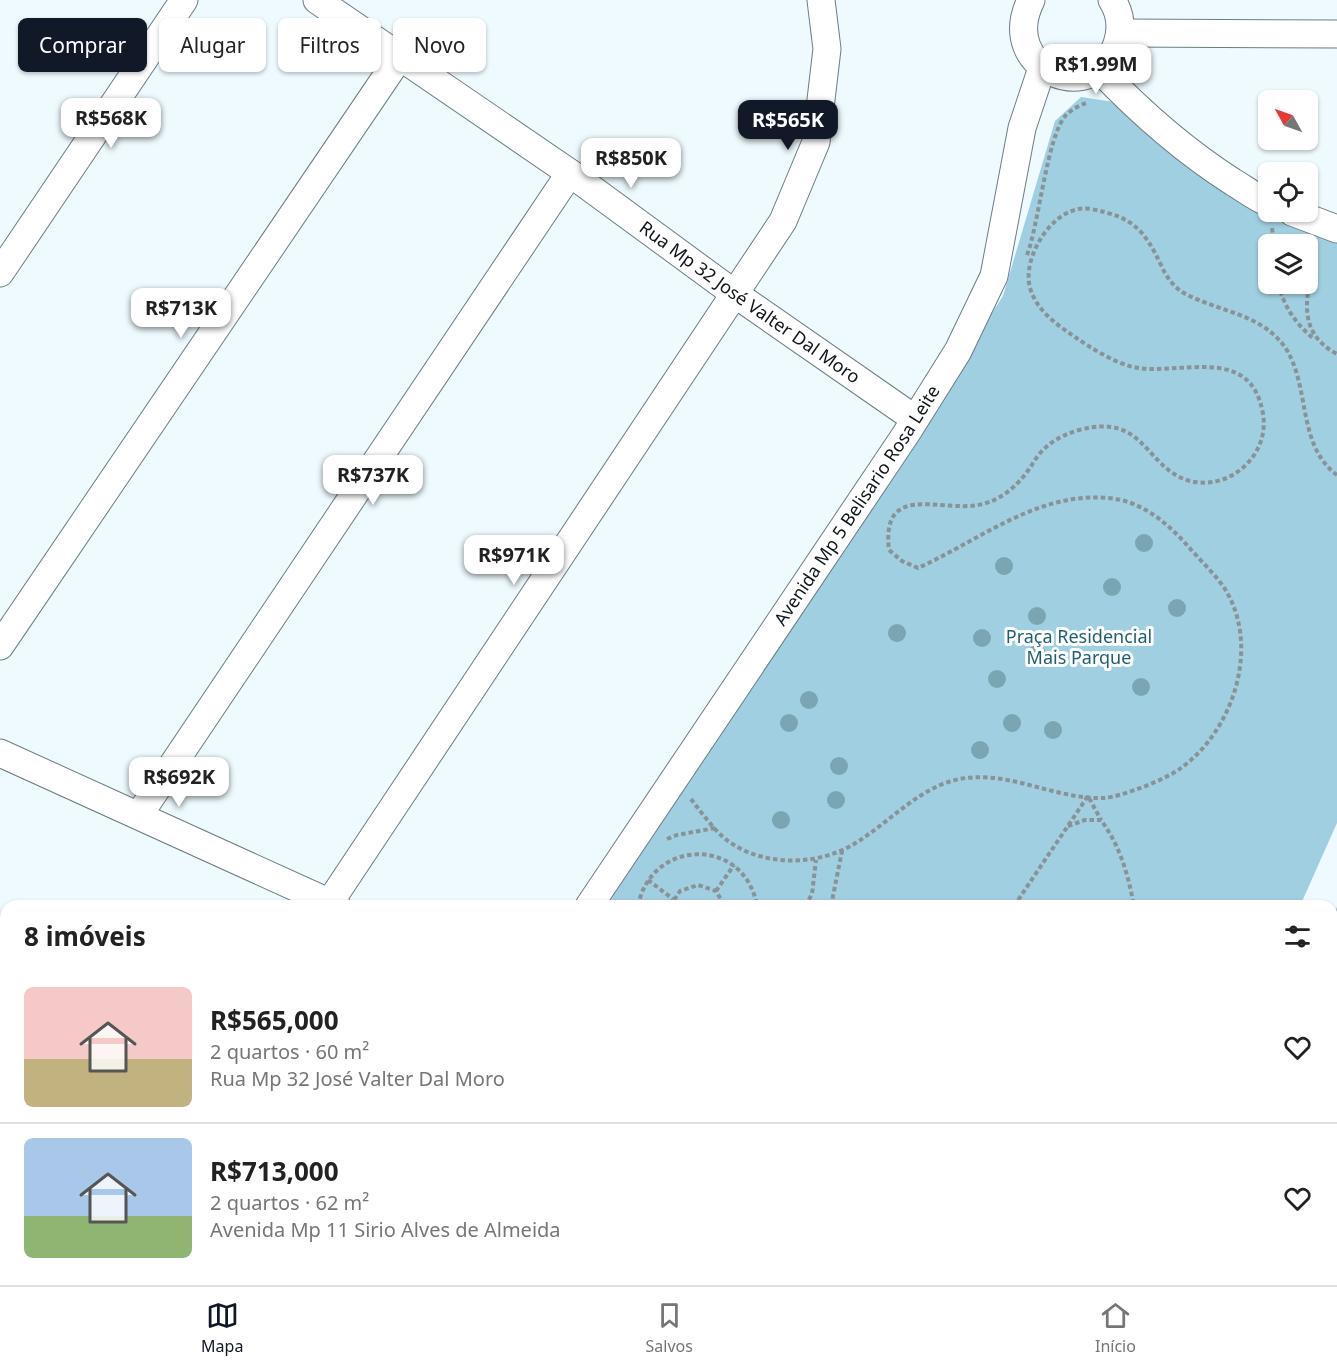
<!DOCTYPE html>
<html lang="pt">
<head>
<meta charset="utf-8">
<style>
  body { margin:0; font-family:"Noto Sans",sans-serif; background:#f6f6f6; color:#222; height:100vh; display:flex; flex-direction:column; font-size:22px; white-space:nowrap }
  * { box-sizing:border-box; margin:0 }
  p { font-size:20px; color:#767676 }
  .icon { flex:none; width:33px; height:33px; fill:none; stroke:currentColor; stroke-width:2; stroke-linecap:round; stroke-linejoin:round }
  .map { position:relative; flex:1; overflow:hidden }
  .drawer { position:absolute; left:0px; top:900px; width:1338px; height:386px; display:flex; flex-direction:column; background:#fff; border-radius:18px 18px 0 0; box-shadow:0 2px 4px #0004 }
  .drawer>* { flex:none }
  .top-card { position:absolute; left:18px; top:18px; width:600px; height:54px; display:flex; gap:12px }
  .needle { width:39px; rotate:310deg }
  .tools { position:absolute; left:1258px; top:90px; display:grid; gap:12px }
  .tools a { display:grid; place-items:center; width:60px; height:60px; border-radius:9px; background:#fff; box-shadow:0 2px 4px #0004; font-size:30px }
  .price { position:absolute; translate:-50% -51px; padding:0 14px; border-radius:12px; background:#fff; color:#222; font-size:20px; line-height:39px; filter:drop-shadow(0 2px 3px #0008) }
  .price::after { content:''; position:absolute; left:50%; top:36px; width:18px; height:14px; margin-left:-9px; background:inherit; clip-path:polygon(0 0,100% 0,50% 100%) }
  .price.selected { background:#111827; color:#fff }
  ul { padding:0; list-style:none }
  li { display:flex; align-items:center; gap:18px; height:150px; padding:0 24px }
  li+li { border-top:2px solid #e0e0e0 }
  li span { display:grid; place-items:center; flex:none; width:168px; height:120px; border-radius:9px; color:#555 }
  li>.icon { margin-inline-start:auto }
  span .icon { width:72px; height:72px; fill:#fffc; stroke-width:1 }
  li b { font-size:26px }
  h2 { display:flex; justify-content:space-between; align-items:center; height:72px; padding:0 24px; font-size:26px }
  .tag { padding:0 21px; border-radius:9px; background:#fff; box-shadow:0 2px 4px #0004; font-size:21px; line-height:54px }
  .tag.selected { background:#111827; color:#fff }
  .tabs { display:flex; justify-content:space-around; align-items:center; height:84px; border-top:2px solid #e0e0e0; background:#fff; font-size:16px; color:#767676 }
  .tabs a { display:grid; justify-items:center; gap:3px }
  .tabs .selected { color:#111827 }
  .map>svg:first-child { display:block }
  .green { fill:#a0cfe1; fill-rule:evenodd }
  .lines { fill:none; stroke-linecap:round; stroke-linejoin:round }
  .minor-casing { stroke:#6c7d83; stroke-width:29 }
  .path { stroke:#899296; stroke-width:4; stroke-dasharray:4.5 3; stroke-linecap:butt }
  .minor { stroke:#fff; stroke-width:27 }
  .tree { fill:#7aa5b2 }
  .labels { text-anchor:middle; stroke-width:6; stroke-linejoin:round; paint-order:stroke }
  .street-label { font-size:18px; fill:#0f1518; stroke:#fff }
  .park-label { font-size:18px; fill:#1c5f73; stroke:#fff }
</style>
</head>
<body>
<div class="map">
<svg width="1337" height="1285" viewBox="0 0 1337 1285">
  <rect width="100%" height="100%" fill="#eefafe"/>
  <g class="green">
    <path d="M 1081,97 L 1114,102 L 1270,212 L 1305,228 L 1337,237 L 1337,823 L 1300,906 L 602,906 L 1003,296 L 1055,121 ZM 1269,244 L 1308,244 L 1308,284 L 1269,284 Z"/>
    <path d="M 1337,907 L 1337,1285 L 1161,1285 L 1164,1280 L 1332,1280 L 1332,917 Z"/>
    <path d="M 357,1280 L 1136,1280 L 1133,1285 L 353,1285 Z"/>
  </g>
  <g class="lines">
    <g class="minor-casing">
      <g id="minor">
        <path id="s1" d="M 317,0 L 570,173 L 735,294 L 915,419"/>
        <path d="M 1031,0 C 996,71 1096,108 1117,44 C 1122,29 1121,14 1112,0"/>
        <path d="M 1121,33 L 1337,34"/>
        <path d="M 1099,69 C 1140,112 1183,150 1233,182 C 1245,189 1256,198 1269,203"/>
        <path d="M 1292,212 L 1337,229"/>
        <path d="M 0,273 L 184,0"/>
        <path d="M 0,646 L 399,58"/>
        <path d="M 0,753 L 337,906"/>
        <path d="M 139,815 L 570,173"/>
        <path d="M 330,902 L 783,221 L 816,142 L 827,49 L 821,0"/>
        <path id="s2" d="M 589,906 L 906,434 L 958,351 L 994,276 L 1022,128 L 1042,68"/>
        <path d="M 0,979 L 6,981"/>
        <path d="M 0,1223 L 6,1226"/>
        <path d="M 122,1280 L 134,1285"/>
        <path d="M 0,1281 L 10,1285"/>
        <path d="M 320,1285 L 324,1280"/>
      </g>
    </g>
    <g class="path">
      <path d="M 1272,228 L 1274,244"/>
      <path d="M 1316,249 C 1309,290 1292,330 1337,354"/>
      <path d="M 1027,255 C 1039,224 1047,136 1066,115 C 1071,110 1080,105 1086,103"/>
      <path d="M 1278,284 C 1285,308 1295,323 1314,339"/>
      <path d="M 691,799 C 701,812 711,826 723,837 C 758,867 816,867 854,844 C 884,826 907,800 940,785 C 997,761 1048,800 1104,798 C 1121,797 1167,779 1181,768 C 1234,730 1262,644 1223,586 C 1212,571 1198,558 1186,544 C 1165,521 1140,500 1107,498 C 1037,492 980,540 918,568 L 902,561 L 889,550 C 881,482 939,512 978,505 C 1002,501 1021,483 1033,463 C 1044,445 1059,436 1079,430 C 1146,412 1144,468 1190,481 C 1230,491 1270,455 1263,414 C 1251,342 1178,377 1133,367 C 1113,362 1091,348 1075,337 C 1057,325 1038,311 1031,291 C 1019,260 1054,202 1091,209 C 1133,217 1144,229 1162,267 C 1166,276 1173,286 1182,292 C 1217,312 1265,313 1288,352 C 1310,392 1298,446 1337,475"/>
      <path d="M 1068,826 L 1085,820 L 1101,820 C 1120,846 1128,874 1134,906"/>
      <path d="M 667,839 L 677,835 L 715,828"/>
      <path d="M 648,880 L 673,899"/>
      <path d="M 716,891 L 734,865"/>
      <path d="M 638,906 C 651,838 745,836 757,906"/>
      <path d="M 670,906 L 680,891 L 698,885 L 716,891 L 725,906"/>
      <path d="M 805,906 L 812,894 L 816,860"/>
      <path d="M 831,906 L 842,851"/>
      <path d="M 1014,906 L 1088,796 L 1101,820"/>
      <path d="M 659,1280 L 667,1285"/>
      <path d="M 733,1280 L 734,1285"/>
      <path d="M 373,1285 L 377,1280"/>
      <path d="M 422,1285 L 434,1280"/>
      <path d="M 475,1285 L 488,1280"/>
      <path d="M 756,1285 L 760,1280"/>
      <path d="M 931,1285 L 938,1280"/>
    </g>
    <use href="#minor" class="minor"/>
  </g>
  <g class="tree">
    <circle cx="1144" cy="543" r="9"/>
    <circle cx="1004" cy="566" r="9"/>
    <circle cx="1112" cy="587" r="9"/>
    <circle cx="1177" cy="608" r="9"/>
    <circle cx="1037" cy="616" r="9"/>
    <circle cx="897" cy="633" r="9"/>
    <circle cx="982" cy="638" r="9"/>
    <circle cx="1037" cy="654" r="9"/>
    <circle cx="997" cy="679" r="9"/>
    <circle cx="1141" cy="687" r="9"/>
    <circle cx="809" cy="700" r="9"/>
    <circle cx="789" cy="723" r="9"/>
    <circle cx="1012" cy="723" r="9"/>
    <circle cx="1053" cy="730" r="9"/>
    <circle cx="980" cy="750" r="9"/>
    <circle cx="839" cy="766" r="9"/>
    <circle cx="836" cy="800" r="9"/>
    <circle cx="781" cy="820" r="9"/>
  </g>
  <g class="labels">
    <g class="street-label">
      <text dy="6" stroke="none"><textPath href="#s1" startOffset="528">Rua Mp 32 José Valter Dal Moro</textPath></text>
      <text dy="6" stroke="none"><textPath href="#s2" startOffset="482">Avenida Mp 5 Belisario Rosa Leite</textPath></text>
    </g>
    <g class="park-label">
      <text x="1079" y="643">Praça Residencial<tspan x="1079" dy="21">Mais Parque</tspan></text>
    </g>
  </g>
</svg>
<div class="tools">
<a><svg class="needle" viewBox="-14 -14 28 28"><path d="M0-13l5 13h-10z" fill="#e53935"/><path d="M0 13l5-13h-10z" fill="#767676"/></svg></a>
<a><svg class="icon" aria-label="locate" viewBox="0 0 24 24"><circle cx="12" cy="12" r="6"/><path d="M12 2v4M12 18v4M2 12h4M18 12h4"/></svg></a>
<a><svg class="icon" aria-label="layers" viewBox="0 0 24 24"><path d="M12 4l9 5-9 5-9-5zM3 14l9 5 9-5"/></svg></a>
</div>
<b class="price" style="left:1096px;top:95px">R$1.99M</b>
<b class="price" style="left:111px;top:149px">R$568K</b>
<b class="price selected" style="left:788px;top:151px">R$565K</b>
<b class="price" style="left:631px;top:189px">R$850K</b>
<b class="price" style="left:181px;top:339px">R$713K</b>
<b class="price" style="left:373px;top:506px">R$737K</b>
<b class="price" style="left:514px;top:586px">R$971K</b>
<b class="price" style="left:179px;top:808px">R$692K</b>
<div class="top-card">
<a class="tag selected">Comprar</a>
<a class="tag">Alugar</a>
<a class="tag">Filtros</a>
<a class="tag">Novo</a>
</div>
<section class="drawer">
<h2>8 imóveis<svg class="icon" aria-label="filters" viewBox="0 0 24 24"><path d="M4 7h16M4 17h16"/><circle cx="9" cy="7" r="2"/><circle cx="15" cy="17" r="2"/></svg></h2>
<ul>
<li><span style="background:linear-gradient(#f6c9c9 60%,#c2b280 0)"><svg class="icon" aria-label="home" viewBox="0 0 24 24"><path d="M3 11l9-7 9 7M6 9v11h12V9"/></svg></span><div><b>R$565,000</b><p>2 quartos · 60 m²</p><p>Rua Mp 32 José Valter Dal Moro</p></div><svg class="icon" aria-label="heart" viewBox="0 0 24 24"><path d="M12 20l-8-8c-3-5 5-10 8-4 3-6 11-1 8 4z"/></svg></li>
<li><span style="background:linear-gradient(#a9c7e8 65%,#8fb573 0)"><svg class="icon" aria-label="home" viewBox="0 0 24 24"><path d="M3 11l9-7 9 7M6 9v11h12V9"/></svg></span><div><b>R$713,000</b><p>2 quartos · 62 m²</p><p>Avenida Mp 11 Sirio Alves de Almeida</p></div><svg class="icon" aria-label="heart" viewBox="0 0 24 24"><path d="M12 20l-8-8c-3-5 5-10 8-4 3-6 11-1 8 4z"/></svg></li>
</ul>
</section>
</div>
<nav class="tabs">
<a class="selected"><svg class="icon" aria-label="map" viewBox="0 0 24 24"><path d="M3 6l6-2 6 2 6-2v14l-6 2-6-2-6 2zM9 4v14M15 6v14"/></svg>Mapa</a>
<a><svg class="icon" aria-label="saved" viewBox="0 0 24 24"><path d="M7 4h10v16l-5-4-5 4z"/></svg>Salvos</a>
<a><svg class="icon" aria-label="home" viewBox="0 0 24 24"><path d="M3 11l9-7 9 7M6 9v11h12V9"/></svg>Início</a>
</nav>
</body>
</html>
